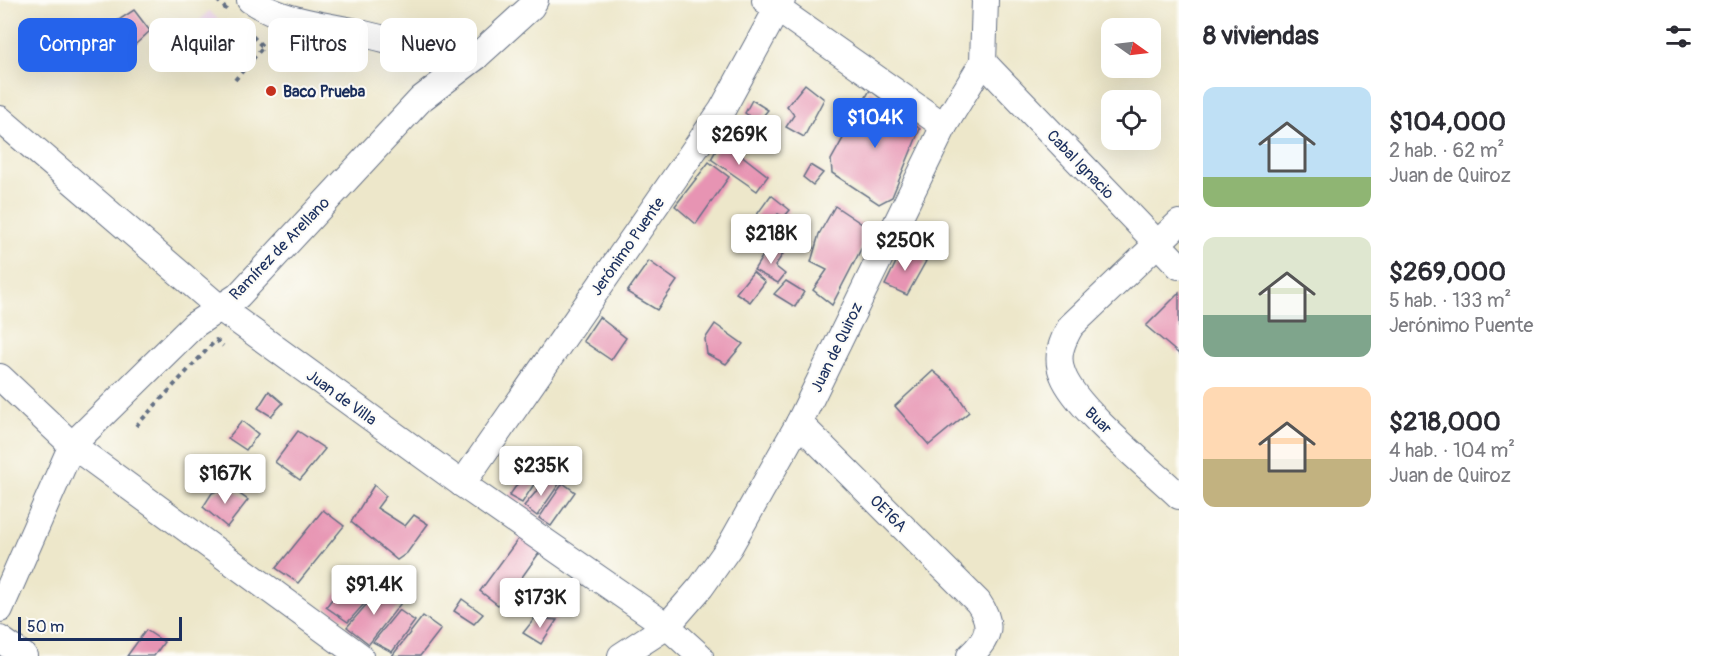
<!DOCTYPE html>
<html lang="es">
<head>
<meta charset="utf-8">
<style>
  body { margin:0; font-family:Pangolin,sans-serif; background:#f7f7f7; color:#2b2b33; height:100vh; display:flex; flex-direction:column; font-size:22px; white-space:nowrap }
  * { box-sizing:border-box; margin:0 }
  p { font-size:20px; color:#7c7c81 }
  .icon { flex:none; width:33px; height:33px; fill:none; stroke:currentColor; stroke-width:2; stroke-linecap:round; stroke-linejoin:round }
  .map { position:relative; flex:1; overflow:hidden }
  .drawer { display:flex; flex-direction:column; background:#fff; width:540px }
  .drawer>* { flex:none }
  .hud { position:absolute; left:18px; top:18px; width:570px; height:54px; display:flex; gap:12px }
  .needle { width:39px; rotate:104deg }
  .buttons { position:absolute; left:1101px; top:18px; display:grid; gap:12px }
  .buttons a { display:grid; place-items:center; width:60px; height:60px; border-radius:12px; background:#fff; box-shadow:0 6px 24px #0002; font-size:30px }
  .scale { position:absolute; left:18px; bottom:15px; width:164px; box-sizing:border-box; padding-left:6px; border:3px solid #1b2f5e; border-top:0; font-size:16px; line-height:21px; white-space:nowrap; color:#1b2f5e; -webkit-text-stroke:4px #fdfcf7; paint-order:stroke }
  .price { position:absolute; translate:-50% -51px; padding:0 14px; border-radius:6px; background:#fff; color:#222; font-size:20px; line-height:39px; filter:drop-shadow(0 2px 3px #0008) }
  .price::after { content:''; position:absolute; left:50%; top:36px; width:18px; height:14px; margin-left:-9px; background:inherit; clip-path:polygon(0 0,100% 0,50% 100%) }
  .price.active { background:#2563eb; color:#fff }
  ul { padding:0; list-style:none }
  li { display:flex; align-items:center; gap:18px; height:150px; padding:0 24px }
  li span { display:grid; place-items:center; flex:none; width:168px; height:120px; border-radius:12px; color:#555 }
  li>.icon { margin-inline-start:auto }
  span .icon { width:72px; height:72px; fill:#fffc; stroke-width:1 }
  li b { font-size:26px }
  h2 { display:flex; justify-content:space-between; align-items:center; height:72px; padding:0 24px; font-size:26px }
  .tag { padding:0 21px; border-radius:12px; background:#fff; box-shadow:0 6px 24px #0002; font-size:21px; line-height:54px }
  .tag.active { background:#2563eb; color:#fff }
  main { display:flex; flex:1; min-height:0 }
  .map>svg:first-child { display:block }
  .built { fill:#ecd1ea }
  .building { fill:#e794b3 }
  .lines { fill:none; stroke-linecap:round; stroke-linejoin:round }
  .minor-casing { stroke:#646f84; stroke-width:28 }
  .path { stroke:#646f84; stroke-width:4; stroke-dasharray:4.5 4.5; stroke-linecap:butt }
  .minor { stroke:#fff; stroke-width:26 }
  .poi-dot { fill:#c8321e; stroke:#fdfcf7; stroke-width:2 }
  .labels { text-anchor:middle; stroke-width:4.5; stroke-linejoin:round; paint-order:stroke }
  .poi-label { font-size:16px; font-weight:bold; fill:#1b2f5e; stroke:#fdfcf7; text-anchor:start }
  .street-label { font-size:16px; fill:#1b2f5e; stroke:#fdfcf7 }
</style>
</head>
<body>
<main>
<div class="map">
<svg width="1179" height="656" viewBox="0 0 1179 656">
  <rect width="100%" height="100%" fill="#fdfcf7"/>
  <filter id="ink" filterUnits="userSpaceOnUse"><feTurbulence type="fractalNoise" baseFrequency=".0167" numOctaves="2"/><feDisplacementMap in="SourceGraphic" scale="12" xChannelSelector="R" yChannelSelector="G"/><feConvolveMatrix kernelMatrix="1 2 1 2 8 2 1 2 1" color-interpolation-filters="sRGB"/></filter>
  <filter id="wash" filterUnits="userSpaceOnUse"><feTurbulence type="fractalNoise" baseFrequency=".008" numOctaves="4" result="noise"/><feDisplacementMap in="SourceGraphic" scale="24" xChannelSelector="R" yChannelSelector="G"/><feGaussianBlur stdDeviation="1.35" result="paint"/><feColorMatrix in="noise" values="0 0 0 0 0 0 0 0 0 0 0 0 0 0 0 0 0 1.4 0 .05"/><feComposite in="paint" operator="in"/></filter>
  <g filter="url(#wash)">
    <rect width="100%" height="100%" fill="#ede7ca"/>
    <path class="built" d="M 209,11 L 230,30 L 210,57 L 205,48 L 199,51 L 183,37 Z"/>
    <g id="blocks">
      <g class="building">
        <path d="M 134,10 L 150,31 L 125,54 L 105,29 Z"/>
        <path d="M 805,84 L 824,99 L 804,137 L 786,127 L 794,115 L 787,106 Z"/>
        <path d="M 870,90 L 920,129 L 892,197 L 879,204 L 832,173 L 831,160 Z"/>
        <path d="M 752,100 L 768,110 L 758,122 L 745,113 Z"/>
        <path d="M 722,140 L 768,176 L 757,191 L 711,159 Z"/>
        <path d="M 709,162 L 729,177 L 696,224 L 675,206 Z"/>
        <path d="M 810,165 L 823,173 L 813,185 L 803,177 Z"/>
        <path d="M 771,195 L 790,210 L 784,217 L 778,214 L 773,220 L 778,225 L 769,238 L 763,239 L 748,227 Z"/>
        <path d="M 835,206 L 871,230 L 832,305 L 813,290 L 827,270 L 811,262 L 819,234 Z"/>
        <path d="M 770,244 L 783,254 L 775,266 L 785,274 L 778,283 L 754,270 Z"/>
        <path d="M 903,248 L 926,261 L 907,295 L 885,285 Z"/>
        <path d="M 649,261 L 677,281 L 657,310 L 627,292 Z"/>
        <path d="M 753,272 L 765,282 L 750,302 L 736,293 Z"/>
        <path d="M 786,281 L 804,292 L 795,307 L 774,294 Z"/>
        <path d="M 1179,293 L 1179,354 L 1146,326 Z"/>
        <path d="M 599,317 L 626,338 L 611,360 L 583,341 Z"/>
        <path d="M 715,324 L 743,344 L 726,364 L 707,354 L 705,339 Z"/>
        <path d="M 933,371 L 952,387 L 969,412 L 929,445 L 895,406 Z"/>
        <path d="M 269,391 L 283,403 L 271,416 L 258,408 Z"/>
        <path d="M 242,421 L 258,434 L 246,450 L 228,438 Z"/>
        <path d="M 298,431 L 325,449 L 300,480 L 275,462 Z"/>
        <path d="M 530,466 L 540,475 L 522,503 L 509,496 Z"/>
        <path d="M 547,479 L 559,484 L 537,516 L 524,506 Z"/>
        <path d="M 563,483 L 575,492 L 551,526 L 539,518 Z"/>
        <path d="M 374,485 L 386,496 L 377,508 L 405,526 L 414,515 L 428,524 L 407,553 L 397,560 L 351,522 Z"/>
        <path d="M 228,486 L 248,500 L 227,527 L 203,507 L 212,493 Z"/>
        <path d="M 323,510 L 344,526 L 298,583 L 276,568 Z"/>
        <path d="M 521,535 L 542,549 L 510,594 L 498,605 L 480,591 Z"/>
        <path d="M 356,567 L 381,585 L 348,622 L 326,607 Z"/>
        <path d="M 380,589 L 401,603 L 369,644 L 347,627 Z"/>
        <path d="M 462,599 L 483,614 L 474,624 L 454,611 Z"/>
        <path d="M 399,610 L 415,621 L 392,652 L 373,642 Z"/>
        <path d="M 423,616 L 441,629 L 420,656 L 392,656 Z"/>
        <path d="M 535,618 L 557,620 L 541,644 L 523,633 Z"/>
        <path d="M 146,630 L 164,642 L 154,656 L 127,656 Z"/>
      </g>
    </g>
  </g>
  <g filter="url(#ink)">
    <use href="#blocks" fill-opacity="0" stroke="#646f84" stroke-width="1.5"/>
    <g class="lines">
      <g class="minor-casing">
        <g id="minor">
          <path d="M 250,0 C 284,22 322,24 360,33 C 398,42 437,54 476,57"/>
          <path d="M 765,0 L 944,126"/>
          <path d="M 983,62 L 1179,266"/>
          <path d="M 0,119 L 220,308 L 462,484 L 667,626 L 700,656"/>
          <path d="M 1179,223 L 1071,326 C 1062,341 1055,357 1063,375 C 1076,409 1150,468 1179,496"/>
          <path d="M 0,377 L 72,445 L 360,656"/>
          <path d="M 799,423 L 978,602 C 994,625 989,638 970,656"/>
          <path d="M 462,484 L 722,110 L 782,0"/>
          <path d="M 0,609 L 72,445 L 194,325 L 238,296 L 421,99 L 476,57 L 531,7 L 535,0"/>
          <path d="M 0,639 L 24,656"/>
          <path d="M 621,656 L 667,626 L 701,587 L 730,546 L 799,423 L 944,126 L 983,62 L 985,0"/>
        </g>
      </g>
      <g class="path">
        <path d="M 217,0 L 228,11"/>
        <path d="M 235,80 L 263,47 L 240,23"/>
        <path d="M 136,426 L 216,340 L 223,346"/>
      </g>
      <use href="#minor" class="minor"/>
    </g>
  </g>
  <circle class="poi-dot" cx="271" cy="91" r="6"/>
  <g class="labels">
    <g class="poi-label">
      <text x="283" y="97">Baco Prueba</text>
    </g>
    <g class="street-label">
      <text transform="translate(1081 164) rotate(46)" y="6">Cabal Ignacio</text>
      <text transform="translate(627 246) rotate(-55)" y="6">Jerónimo Puente</text>
      <text transform="translate(279 248) rotate(-46)" y="6">Ramírez de Arellano</text>
      <text transform="translate(836 347) rotate(-64)" y="6">Juan de Quiroz</text>
      <text transform="translate(342 397) rotate(36)" y="6">Juan de Villa</text>
      <text transform="translate(1099 420) rotate(44)" y="6">Buar</text>
      <text transform="translate(889 513) rotate(45)" y="6">OE16A</text>
    </g>
  </g>
</svg>
<div class="buttons">
<a><svg class="needle" viewBox="-14 -14 28 28"><path d="M0-13l5 13h-10z" fill="#e53935"/><path d="M0 13l5-13h-10z" fill="#7c7c81"/></svg></a>
<a><svg class="icon" aria-label="locate" viewBox="0 0 24 24"><circle cx="12" cy="12" r="6"/><path d="M12 2v4M12 18v4M2 12h4M18 12h4"/></svg></a>
</div>
<div class="scale">50 m</div>
<b class="price active" style="left:875px;top:149px">$104K</b>
<b class="price" style="left:739px;top:166px">$269K</b>
<b class="price" style="left:771px;top:265px">$218K</b>
<b class="price" style="left:905px;top:272px">$250K</b>
<b class="price" style="left:541px;top:497px">$235K</b>
<b class="price" style="left:225px;top:505px">$167K</b>
<b class="price" style="left:374px;top:616px">$91.4K</b>
<b class="price" style="left:540px;top:629px">$173K</b>
<div class="hud">
<a class="tag active">Comprar</a>
<a class="tag">Alquilar</a>
<a class="tag">Filtros</a>
<a class="tag">Nuevo</a>
</div>
</div>
<section class="drawer">
<h2>8 viviendas<svg class="icon" aria-label="filters" viewBox="0 0 24 24"><path d="M4 7h16M4 17h16"/><circle cx="9" cy="7" r="2"/><circle cx="15" cy="17" r="2"/></svg></h2>
<ul>
<li><span style="background:linear-gradient(#bfe0f5 75%,#8fb573 0)"><svg class="icon" aria-label="home" viewBox="0 0 24 24"><path d="M3 11l9-7 9 7M6 9v11h12V9"/></svg></span><div><b>$104,000</b><p>2 hab. · 62 m²</p><p>Juan de Quiroz</p></div></li>
<li><span style="background:linear-gradient(#dfe7d0 65%,#7fa58c 0)"><svg class="icon" aria-label="home" viewBox="0 0 24 24"><path d="M3 11l9-7 9 7M6 9v11h12V9"/></svg></span><div><b>$269,000</b><p>5 hab. · 133 m²</p><p>Jerónimo Puente</p></div></li>
<li><span style="background:linear-gradient(#ffd9b3 60%,#c2b280 0)"><svg class="icon" aria-label="home" viewBox="0 0 24 24"><path d="M3 11l9-7 9 7M6 9v11h12V9"/></svg></span><div><b>$218,000</b><p>4 hab. · 104 m²</p><p>Juan de Quiroz</p></div></li>
</ul>
</section>
</main>
</body>
</html>
